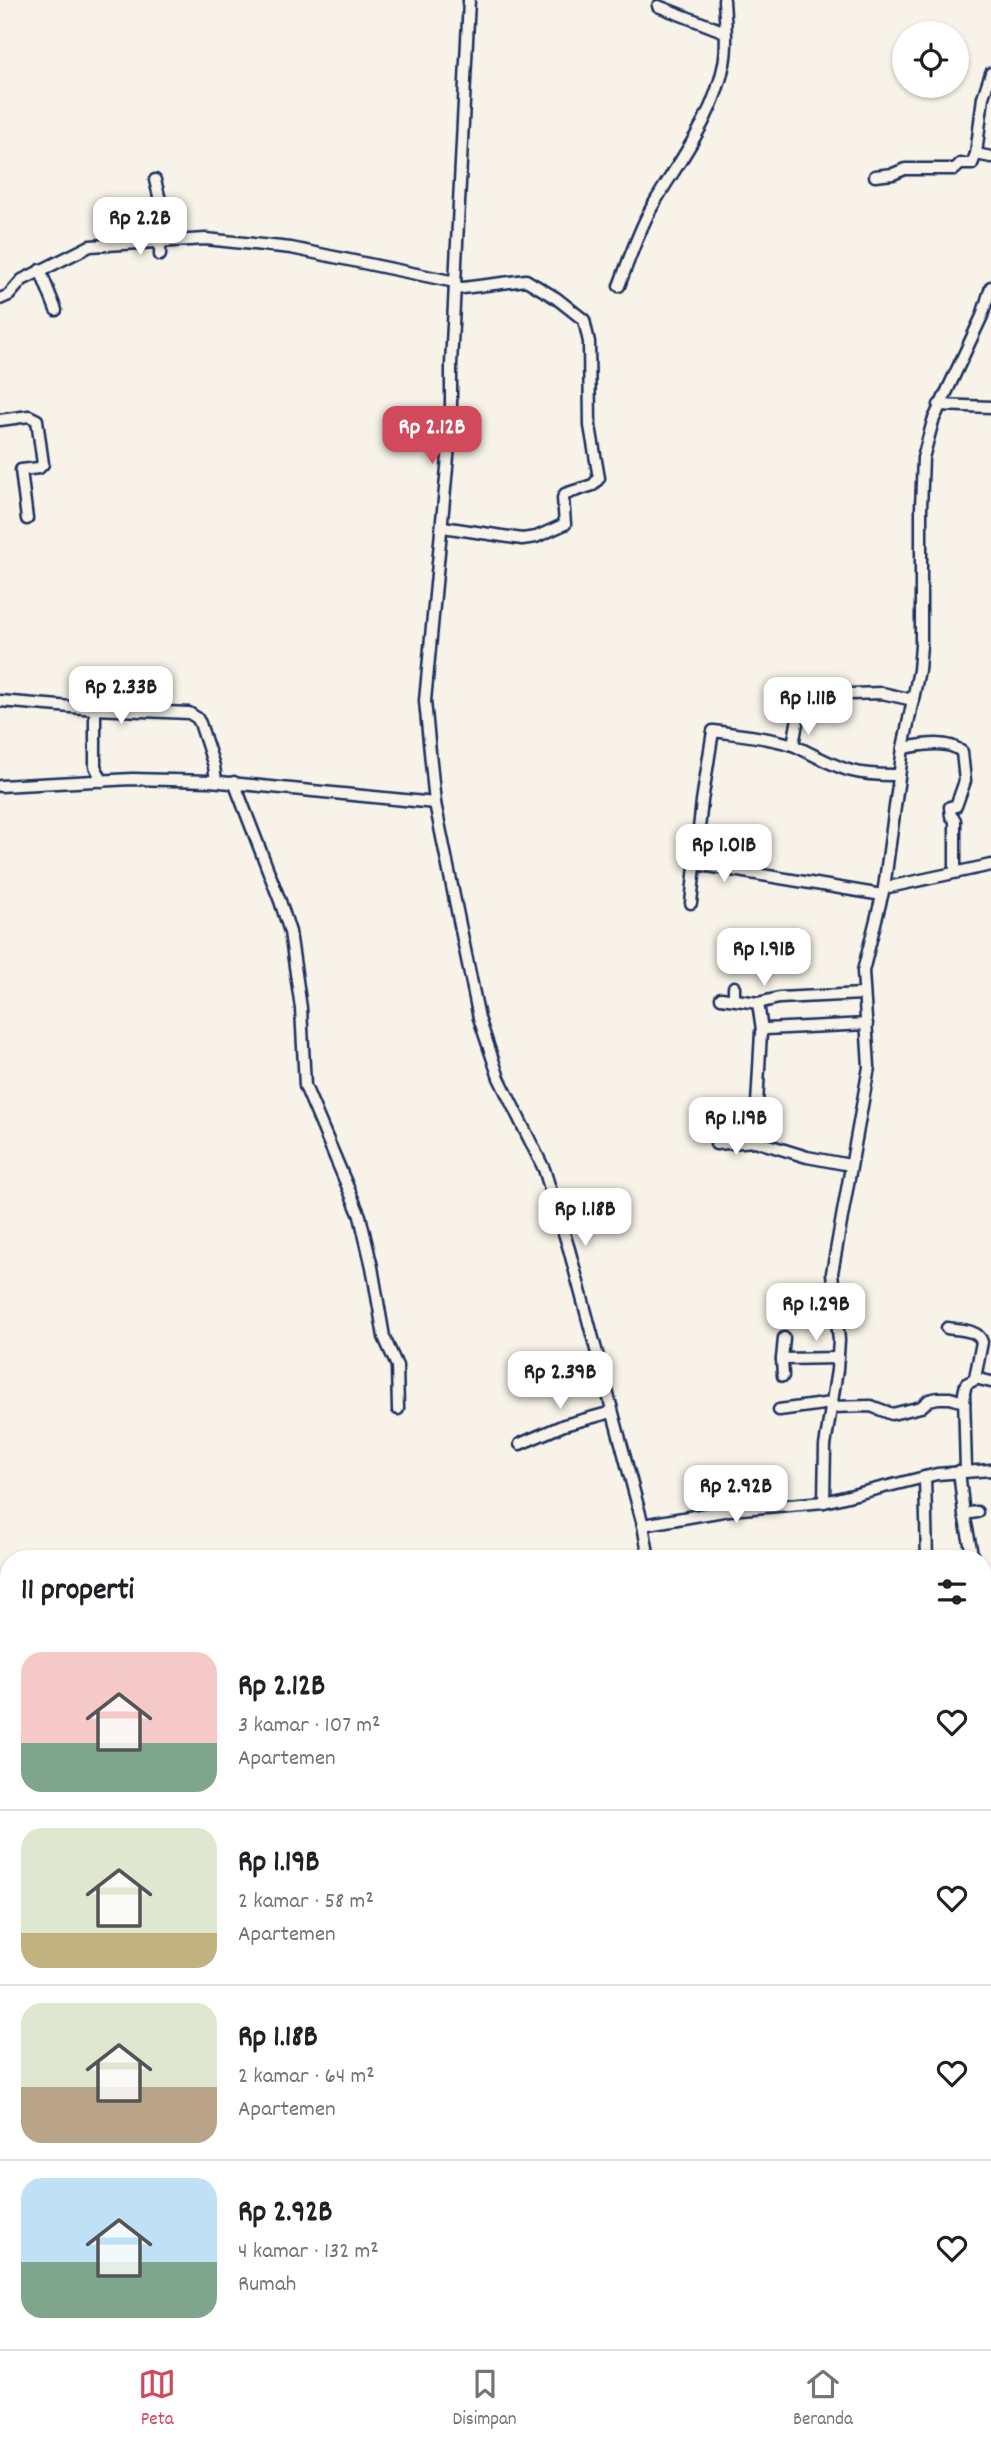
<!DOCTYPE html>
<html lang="id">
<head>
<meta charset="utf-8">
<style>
  body { margin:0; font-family:Dekko,sans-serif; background:#f2f2f2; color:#202124; height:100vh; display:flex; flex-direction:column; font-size:26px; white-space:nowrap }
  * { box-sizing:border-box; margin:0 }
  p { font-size:23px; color:#757577 }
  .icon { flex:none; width:38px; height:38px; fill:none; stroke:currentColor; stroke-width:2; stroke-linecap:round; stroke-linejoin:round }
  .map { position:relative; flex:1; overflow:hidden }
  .panel { position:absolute; left:0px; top:1550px; width:992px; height:800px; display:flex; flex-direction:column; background:#fff; border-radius:28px 28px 0 0; box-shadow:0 2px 5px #0004 }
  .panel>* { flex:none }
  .fabs { position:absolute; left:892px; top:21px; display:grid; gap:14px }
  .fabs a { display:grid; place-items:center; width:77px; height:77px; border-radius:50%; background:#fff; box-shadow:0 2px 5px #0004; font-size:35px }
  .price { position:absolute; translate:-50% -60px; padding:0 16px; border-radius:14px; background:#fff; color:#222; font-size:23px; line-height:46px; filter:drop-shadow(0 2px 4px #0008) }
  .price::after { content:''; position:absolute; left:50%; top:42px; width:21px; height:16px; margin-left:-10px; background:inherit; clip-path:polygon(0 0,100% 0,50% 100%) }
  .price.current { background:#d1495b; color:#fff }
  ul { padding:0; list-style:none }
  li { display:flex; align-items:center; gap:21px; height:175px; padding:0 21px }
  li+li { border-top:2px solid #e0e0e0 }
  li span { display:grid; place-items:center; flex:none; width:196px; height:140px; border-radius:21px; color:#555 }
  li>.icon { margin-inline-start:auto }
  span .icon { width:84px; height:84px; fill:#fffc; stroke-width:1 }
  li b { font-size:30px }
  h2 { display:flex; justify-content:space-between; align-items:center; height:84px; padding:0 21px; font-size:30px }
  .tab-bar { display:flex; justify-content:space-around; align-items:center; height:98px; border-top:2px solid #e0e0e0; background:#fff; font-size:19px; color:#757577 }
  .tab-bar a { display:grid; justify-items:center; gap:4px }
  .tab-bar .current { color:#d1495b }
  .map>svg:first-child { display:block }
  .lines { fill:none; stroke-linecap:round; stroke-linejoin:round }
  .minor-casing { stroke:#1b2f5e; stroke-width:15 }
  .major-casing { stroke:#1b2f5e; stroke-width:18 }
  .minor { stroke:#f7f3e8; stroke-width:10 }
  .major { stroke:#f7f3e8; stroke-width:12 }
</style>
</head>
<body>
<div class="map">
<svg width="991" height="2349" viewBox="0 0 991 2349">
  <rect width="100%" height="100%" fill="#f7f3e8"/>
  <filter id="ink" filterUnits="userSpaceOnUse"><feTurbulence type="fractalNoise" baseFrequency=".0143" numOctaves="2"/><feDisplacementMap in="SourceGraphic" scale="14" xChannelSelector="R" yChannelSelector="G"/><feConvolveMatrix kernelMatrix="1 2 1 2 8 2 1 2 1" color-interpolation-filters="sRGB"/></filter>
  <g filter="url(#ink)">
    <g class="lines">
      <g class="minor-casing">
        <g id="minor">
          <path d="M 469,0 L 451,365 L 451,425 L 425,701 L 435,803 L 479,1018 L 499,1078 L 544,1169 L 569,1249 L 643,1525 L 649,1559"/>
          <path d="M 658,6 L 725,32"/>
          <path d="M 991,73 L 983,97 L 976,154 L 991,157"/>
          <path d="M 875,176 L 893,174 L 905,169 L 955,169 L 960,164 L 972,164 L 976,154"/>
          <path d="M 155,180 L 161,204 L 160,255"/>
          <path d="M 40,270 L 56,310"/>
          <path d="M 619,286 C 629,260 638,232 652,207 C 679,160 713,120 724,64 C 728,44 725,21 724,0"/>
          <path d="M 991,287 L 982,316 L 933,421 L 923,458 L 921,508 L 921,645 L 919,670 L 903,748 L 884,888 L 863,971 L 869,1067 L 832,1273 L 839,1340 L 837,1370 L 825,1446 L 824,1502 L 937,1474 L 991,1470"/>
          <path d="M 0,299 L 9,295 L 22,280 L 90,246 L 206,239 L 291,248 L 455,282"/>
          <path d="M 939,405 L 991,407"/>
          <path d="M 0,420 L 29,416 L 37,420 L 43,464 L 39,468 L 21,470 L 27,519"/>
          <path d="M 443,527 L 522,539 L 536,537 L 565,524 L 563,498 L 565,494 L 593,485 L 599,478 L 590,426 L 589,342 L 584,320 L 556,298 L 526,280 L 455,289"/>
          <path d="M 0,701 L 95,709 L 189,713 L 197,718 L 200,723 L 214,766 L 216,781"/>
          <path d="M 95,709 L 95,766 L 102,781"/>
          <path d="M 793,745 L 800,707 L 812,703 L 819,695 L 882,693 L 913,700"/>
          <path d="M 903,748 C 921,745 948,739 962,752 L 965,781 L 956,806 L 950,807 L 951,816 L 955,820 L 955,872"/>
          <path d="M 234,782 L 280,901 L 290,932 L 301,1008 L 305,1086 L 360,1216 L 372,1267 L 384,1337 L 397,1366 L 398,1409"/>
          <path d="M 0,786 L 132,779 L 210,781 L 435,803"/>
          <path d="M 696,864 L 882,895"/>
          <path d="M 884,888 L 991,865"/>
          <path d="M 691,903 L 702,801 L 713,731 C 734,734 777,738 795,746 C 839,767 847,776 899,775"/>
          <path d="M 721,998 L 758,1003 L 762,1030"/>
          <path d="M 734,999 L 734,987"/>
          <path d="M 758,1003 L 779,998 L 863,994"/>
          <path d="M 716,1144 L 755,1141"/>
          <path d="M 850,1165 L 807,1157 L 755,1141 L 761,1032 L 766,1029 L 867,1024"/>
          <path d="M 947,1328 C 959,1330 978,1329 982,1342 L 975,1378 L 991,1382"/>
          <path d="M 784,1338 L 782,1359 L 838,1358"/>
          <path d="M 782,1359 L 783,1376"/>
          <path d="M 830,1407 L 871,1406 L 892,1414 L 921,1407 L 929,1400 L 938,1398 L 950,1398 L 964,1402"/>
          <path d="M 779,1410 L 831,1403"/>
          <path d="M 520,1444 L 564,1425 L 612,1412"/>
          <path d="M 959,1471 L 964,1514 L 973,1559"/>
          <path d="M 966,1471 L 964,1393 L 966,1384 L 976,1379"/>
          <path d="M 925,1477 L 927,1559"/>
          <path d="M 964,1514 L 977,1512"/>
          <path d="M 643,1525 L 729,1510 L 824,1502"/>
          <path d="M 986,1590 L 987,1667"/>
          <path d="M 984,1751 L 991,1753"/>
          <path d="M 984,1782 L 991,1784"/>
          <path d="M 984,1812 L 991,1815"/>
          <path d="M 984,1997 L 991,2000"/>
          <path d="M 984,2144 L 991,2143"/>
          <path d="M 984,2180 L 987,2179"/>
          <path d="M 984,2331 L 987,2349"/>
          <path d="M 650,2342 L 653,2349"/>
          <path d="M 671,2349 L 706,2342"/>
        </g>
      </g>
      <g class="major-casing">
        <g id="major">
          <path d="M 984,1878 L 991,1868"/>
          <path d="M 787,2342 L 789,2349"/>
          <path d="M 798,2342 L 800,2349"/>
          <path d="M 563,2349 L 571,2342"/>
        </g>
      </g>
      <use href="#minor" class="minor"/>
      <use href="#major" class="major"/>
    </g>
  </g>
</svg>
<div class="fabs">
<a><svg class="icon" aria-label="locate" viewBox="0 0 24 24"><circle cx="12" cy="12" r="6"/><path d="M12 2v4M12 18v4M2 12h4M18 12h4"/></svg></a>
</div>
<b class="price" style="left:140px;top:257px">Rp 2.2B</b>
<b class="price current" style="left:432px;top:466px">Rp 2.12B</b>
<b class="price" style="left:121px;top:726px">Rp 2.33B</b>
<b class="price" style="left:808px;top:737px">Rp 1.11B</b>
<b class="price" style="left:724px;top:884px">Rp 1.01B</b>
<b class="price" style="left:764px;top:988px">Rp 1.91B</b>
<b class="price" style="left:736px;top:1157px">Rp 1.19B</b>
<b class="price" style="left:585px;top:1248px">Rp 1.18B</b>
<b class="price" style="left:816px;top:1343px">Rp 1.29B</b>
<b class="price" style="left:560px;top:1411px">Rp 2.39B</b>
<b class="price" style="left:736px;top:1525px">Rp 2.92B</b>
<section class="panel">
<h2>11 properti<svg class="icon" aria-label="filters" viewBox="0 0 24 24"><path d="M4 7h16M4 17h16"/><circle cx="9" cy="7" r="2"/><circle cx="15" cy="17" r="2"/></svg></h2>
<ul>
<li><span style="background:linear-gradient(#f6c9c9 65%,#7fa58c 0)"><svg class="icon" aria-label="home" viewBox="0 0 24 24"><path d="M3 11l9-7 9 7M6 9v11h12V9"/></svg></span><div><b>Rp 2.12B</b><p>3 kamar · 107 m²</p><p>Apartemen</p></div><svg class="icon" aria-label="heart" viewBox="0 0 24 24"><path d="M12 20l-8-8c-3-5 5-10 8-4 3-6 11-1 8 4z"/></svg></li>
<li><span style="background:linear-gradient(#dfe7d0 75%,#c2b280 0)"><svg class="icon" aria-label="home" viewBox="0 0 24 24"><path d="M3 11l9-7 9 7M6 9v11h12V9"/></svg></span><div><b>Rp 1.19B</b><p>2 kamar · 58 m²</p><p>Apartemen</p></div><svg class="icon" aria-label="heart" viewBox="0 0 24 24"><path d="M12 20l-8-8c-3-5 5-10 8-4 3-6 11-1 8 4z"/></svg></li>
<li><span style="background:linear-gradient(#dfe7d0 60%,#b9a48a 0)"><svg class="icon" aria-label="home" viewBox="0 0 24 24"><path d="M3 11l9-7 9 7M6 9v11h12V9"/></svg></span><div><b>Rp 1.18B</b><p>2 kamar · 64 m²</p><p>Apartemen</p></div><svg class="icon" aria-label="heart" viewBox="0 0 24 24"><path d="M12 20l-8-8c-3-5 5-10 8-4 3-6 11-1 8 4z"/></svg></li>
<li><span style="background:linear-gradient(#bfe0f5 60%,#7fa58c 0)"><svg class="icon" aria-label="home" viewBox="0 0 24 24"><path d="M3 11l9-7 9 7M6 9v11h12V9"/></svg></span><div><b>Rp 2.92B</b><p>4 kamar · 132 m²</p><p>Rumah</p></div><svg class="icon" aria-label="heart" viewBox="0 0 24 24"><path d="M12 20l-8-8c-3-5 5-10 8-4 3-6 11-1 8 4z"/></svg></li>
</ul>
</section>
</div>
<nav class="tab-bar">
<a class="current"><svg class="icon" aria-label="map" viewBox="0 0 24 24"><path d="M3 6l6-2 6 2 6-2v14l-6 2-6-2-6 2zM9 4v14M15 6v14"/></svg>Peta</a>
<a><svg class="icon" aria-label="saved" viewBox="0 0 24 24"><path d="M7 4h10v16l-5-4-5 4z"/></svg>Disimpan</a>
<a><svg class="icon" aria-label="home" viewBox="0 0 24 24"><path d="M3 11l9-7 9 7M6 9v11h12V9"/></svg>Beranda</a>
</nav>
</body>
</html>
